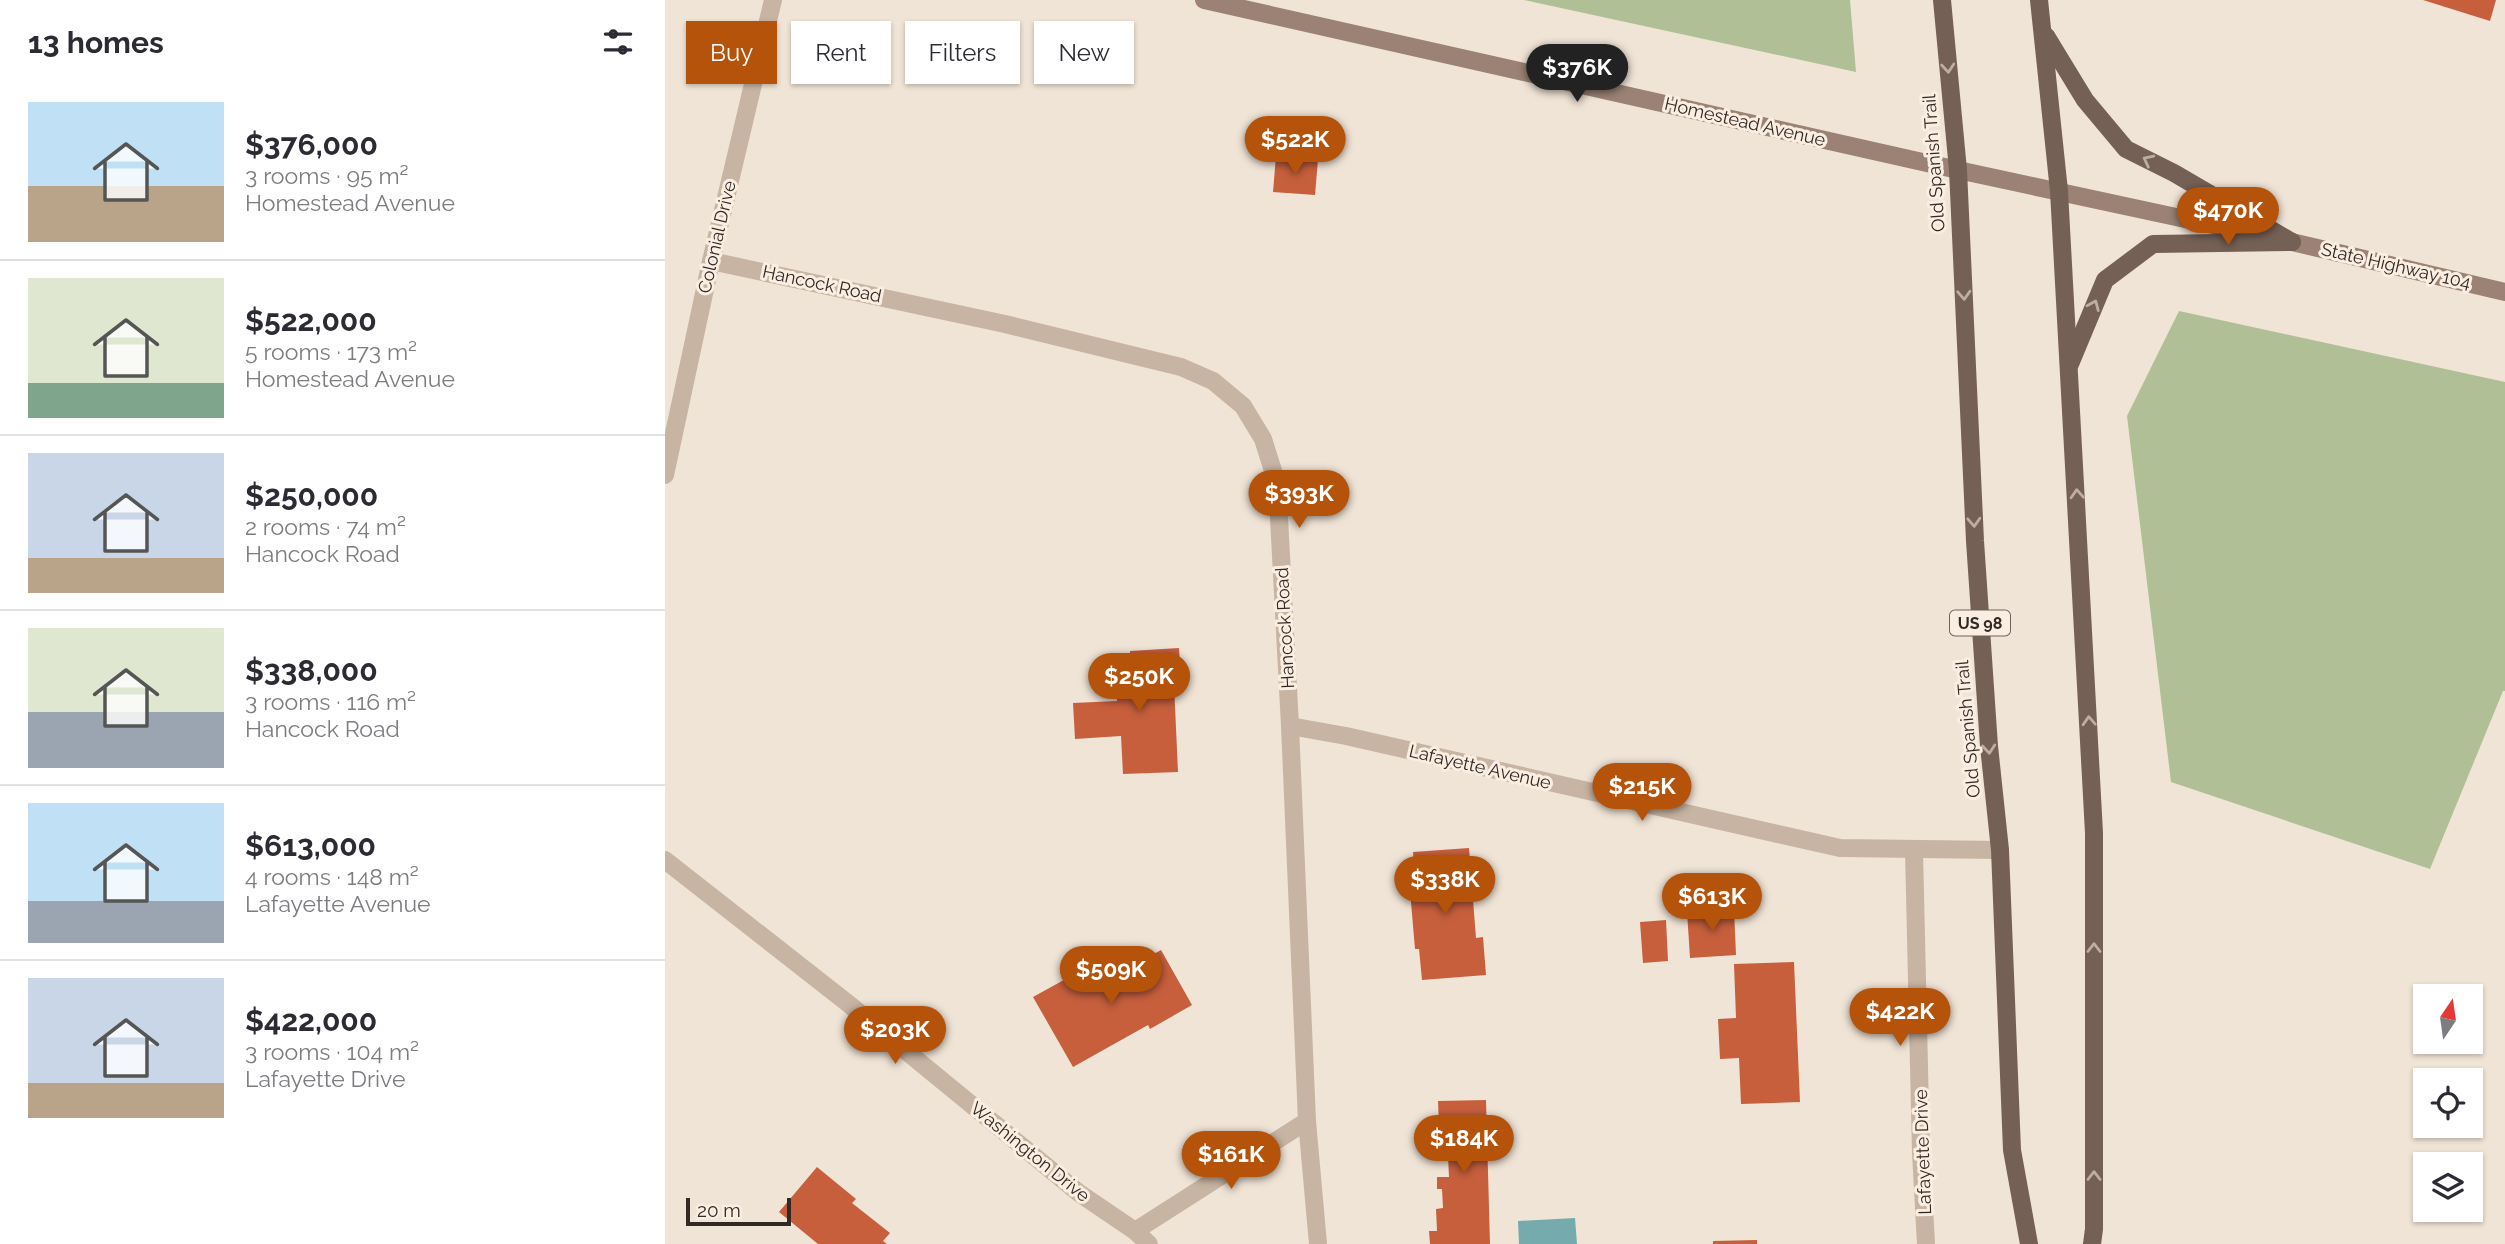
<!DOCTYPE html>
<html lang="en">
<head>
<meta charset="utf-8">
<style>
  body { margin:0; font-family:Raleway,sans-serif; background:#f2f2f3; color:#2b2b33; height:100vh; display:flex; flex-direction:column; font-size:26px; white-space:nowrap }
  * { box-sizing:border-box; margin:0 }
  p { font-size:23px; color:#7c7c81 }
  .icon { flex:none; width:38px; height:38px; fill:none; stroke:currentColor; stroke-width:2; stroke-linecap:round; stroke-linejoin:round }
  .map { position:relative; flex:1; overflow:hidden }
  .sheet { display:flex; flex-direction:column; background:#fff; width:665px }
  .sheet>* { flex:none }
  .banner { position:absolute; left:21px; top:21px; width:665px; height:63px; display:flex; gap:14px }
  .needle { width:46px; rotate:13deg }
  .fabs { position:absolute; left:1748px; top:984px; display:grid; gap:14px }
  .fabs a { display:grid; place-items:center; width:70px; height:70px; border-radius:0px; background:#fff; box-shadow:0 2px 5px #0004; font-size:35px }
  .scale { position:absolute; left:21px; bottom:18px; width:105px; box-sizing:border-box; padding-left:7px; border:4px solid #332924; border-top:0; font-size:19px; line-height:24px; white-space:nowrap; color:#332924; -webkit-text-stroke:5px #f9eee1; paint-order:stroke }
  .price { position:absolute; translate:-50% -60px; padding:0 16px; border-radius:24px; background:#b45309; color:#fff; font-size:23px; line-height:46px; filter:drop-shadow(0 2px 4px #0008) }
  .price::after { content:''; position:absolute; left:50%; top:42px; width:21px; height:16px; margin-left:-10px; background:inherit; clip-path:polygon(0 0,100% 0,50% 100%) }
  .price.selected { background:#222; color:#fff }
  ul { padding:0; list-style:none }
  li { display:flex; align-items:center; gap:21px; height:175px; padding:0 28px }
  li+li { border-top:2px solid #e1e1e2 }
  li span { display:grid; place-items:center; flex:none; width:196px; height:140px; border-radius:0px; color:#555 }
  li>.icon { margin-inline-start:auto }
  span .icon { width:84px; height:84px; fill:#fffc; stroke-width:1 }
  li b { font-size:30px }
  h2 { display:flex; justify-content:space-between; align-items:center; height:84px; padding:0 28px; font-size:30px }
  .pill { padding:0 24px; border-radius:0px; background:#fff; box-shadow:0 2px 5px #0004; font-size:24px; line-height:63px }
  .pill.selected { background:#b45309; color:#fff }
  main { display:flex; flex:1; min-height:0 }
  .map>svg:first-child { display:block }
  .green { fill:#b1bf96 }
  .water { fill:#75abad }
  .building { fill:#c75f3d }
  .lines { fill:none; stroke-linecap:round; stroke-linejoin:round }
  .street { stroke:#c8b4a2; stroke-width:18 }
  .secondary { stroke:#9b8274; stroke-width:18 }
  .primary { stroke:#756055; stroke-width:18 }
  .oneway { stroke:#beaea2 }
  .labels { text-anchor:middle; stroke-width:6; stroke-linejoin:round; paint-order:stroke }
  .shield { fill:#f9eee1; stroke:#6e645d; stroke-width:2 }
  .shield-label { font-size:16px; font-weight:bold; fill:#332924 }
  .street-label { font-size:18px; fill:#332924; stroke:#f9eee1 }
</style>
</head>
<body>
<main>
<section class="sheet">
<h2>13 homes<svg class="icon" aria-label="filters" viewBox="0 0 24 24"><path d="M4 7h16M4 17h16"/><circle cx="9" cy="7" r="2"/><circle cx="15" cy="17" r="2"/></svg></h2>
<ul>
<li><span style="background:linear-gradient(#bfe0f5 60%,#b9a48a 0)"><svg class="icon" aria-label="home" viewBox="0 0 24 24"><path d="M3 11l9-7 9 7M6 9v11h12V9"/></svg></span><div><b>$376,000</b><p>3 rooms · 95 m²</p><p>Homestead Avenue</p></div></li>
<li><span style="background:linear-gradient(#dfe7d0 75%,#7fa58c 0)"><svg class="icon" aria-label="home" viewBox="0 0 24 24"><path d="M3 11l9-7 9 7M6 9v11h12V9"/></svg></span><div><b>$522,000</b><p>5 rooms · 173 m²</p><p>Homestead Avenue</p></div></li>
<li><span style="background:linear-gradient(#c9d6e8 75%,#b9a48a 0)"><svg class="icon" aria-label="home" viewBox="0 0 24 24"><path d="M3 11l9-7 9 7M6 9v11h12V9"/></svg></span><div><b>$250,000</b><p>2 rooms · 74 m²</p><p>Hancock Road</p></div></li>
<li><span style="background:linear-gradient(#dfe7d0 60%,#9aa5b1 0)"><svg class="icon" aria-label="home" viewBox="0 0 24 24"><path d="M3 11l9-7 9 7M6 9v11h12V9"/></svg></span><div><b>$338,000</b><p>3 rooms · 116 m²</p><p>Hancock Road</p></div></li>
<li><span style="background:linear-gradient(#bfe0f5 70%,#9aa5b1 0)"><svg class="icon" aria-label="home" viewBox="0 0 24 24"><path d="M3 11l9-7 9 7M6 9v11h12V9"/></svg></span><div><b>$613,000</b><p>4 rooms · 148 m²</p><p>Lafayette Avenue</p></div></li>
<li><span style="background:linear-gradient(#c9d6e8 75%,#b9a48a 0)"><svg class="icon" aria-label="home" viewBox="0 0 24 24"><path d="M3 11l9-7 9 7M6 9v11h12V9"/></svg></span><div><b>$422,000</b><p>3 rooms · 104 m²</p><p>Lafayette Drive</p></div></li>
</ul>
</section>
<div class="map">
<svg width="1840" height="1244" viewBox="0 0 1840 1244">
  <rect width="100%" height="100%" fill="#f0e4d6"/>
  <g class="green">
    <path d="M 859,0 L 1185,0 L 1191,72 Z"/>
    <path d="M 1514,311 L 1840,382 L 1840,691 L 1838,691 L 1765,869 L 1506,782 L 1462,416 Z"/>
  </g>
  <path class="water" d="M 910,1218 L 912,1244 L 854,1244 L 853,1221 Z"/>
  <g class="building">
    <path d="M 1758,0 L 1831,0 L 1825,21 Z"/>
    <path d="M 611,156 L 653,159 L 650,195 L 608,192 Z"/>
    <path d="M 514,648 L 516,684 L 509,684 L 513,772 L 458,774 L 456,736 L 410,739 L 408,703 L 452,701 L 450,672 L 466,671 L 465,651 Z"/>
    <path d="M 804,848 L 811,938 L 818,937 L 821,975 L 757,980 L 754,949 L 750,949 L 744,879 L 750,879 L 748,852 Z"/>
    <path d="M 1069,909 L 1071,955 L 1025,958 L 1022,911 Z"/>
    <path d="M 1001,920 L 1003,961 L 978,963 L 975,922 Z"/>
    <path d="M 496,950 L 527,1005 L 485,1029 L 483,1025 L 408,1067 L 368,997 L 426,965 L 437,983 Z"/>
    <path d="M 1129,962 L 1135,1102 L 1076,1104 L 1074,1058 L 1055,1059 L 1053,1019 L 1071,1018 L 1069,964 Z"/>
    <path d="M 821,1100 L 825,1244 L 765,1244 L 764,1231 L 772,1231 L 771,1209 L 778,1208 L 777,1189 L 772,1189 L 772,1177 L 784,1177 L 783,1156 L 775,1156 L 773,1101 Z"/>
    <path d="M 152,1167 L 191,1199 L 187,1203 L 225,1233 L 218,1241 L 222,1244 L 153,1244 L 114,1212 Z"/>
    <path d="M 1092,1240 L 1092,1244 L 1048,1244 L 1048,1241 Z"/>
  </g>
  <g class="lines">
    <g class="street">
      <path d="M 46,261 L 340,324 L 516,367 L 548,381 L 578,406 L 598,439 L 610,477 L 614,518 L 625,726 L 642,1121 L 653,1244"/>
      <path d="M 0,475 L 46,261 L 108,0"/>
      <path d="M 625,726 L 681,736 L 1175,848 L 1335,850"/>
      <path d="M 1249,850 L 1256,1153 L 1261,1244"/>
      <path d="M 0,860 L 185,1005 L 414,1193 L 470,1231 L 484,1244"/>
      <path d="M 470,1231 L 642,1121"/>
    </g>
    <path class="secondary" d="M 539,0 L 1293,170 L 1627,242 L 1840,292"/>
    <g class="primary">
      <path d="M 1277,0 L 1293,170 L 1310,541 L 1324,746 L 1335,850 L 1347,1150 L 1364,1244"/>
      <path d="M 1374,0 L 1394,191 L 1429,833 L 1429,1229 L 1427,1244"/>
      <path d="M 1381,36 L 1420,100 L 1461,149 L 1509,173 L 1627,242"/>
      <path d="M 1405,364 L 1440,280 L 1488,244 L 1627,242"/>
    </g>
  </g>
  <defs><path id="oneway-chevron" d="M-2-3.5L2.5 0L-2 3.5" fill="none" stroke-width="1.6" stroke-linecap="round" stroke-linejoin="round" transform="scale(1.75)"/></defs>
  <g class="oneway">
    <use href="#oneway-chevron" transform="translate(1283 68) rotate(85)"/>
    <use href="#oneway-chevron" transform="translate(1483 160) rotate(-153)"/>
    <use href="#oneway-chevron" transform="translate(1299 295) rotate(87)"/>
    <use href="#oneway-chevron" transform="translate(1429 305) rotate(-67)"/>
    <use href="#oneway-chevron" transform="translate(1412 494) rotate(-93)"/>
    <use href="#oneway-chevron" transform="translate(1309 522) rotate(87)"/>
    <use href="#oneway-chevron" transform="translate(1424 721) rotate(-93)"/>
    <use href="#oneway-chevron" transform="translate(1324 749) rotate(85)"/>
    <use href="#oneway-chevron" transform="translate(1429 948) rotate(-90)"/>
    <use href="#oneway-chevron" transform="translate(1429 1176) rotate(-90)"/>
  </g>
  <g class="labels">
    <rect class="shield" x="1285" y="610.5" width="60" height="25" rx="5"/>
    <g class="shield-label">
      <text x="1315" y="629">US 98</text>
    </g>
    <g class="street-label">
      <text transform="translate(1080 122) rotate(13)" y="6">Homestead Avenue</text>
      <text transform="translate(1269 163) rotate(-94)" y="6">Old Spanish Trail</text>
      <text transform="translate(52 237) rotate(-77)" y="6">Colonial Drive</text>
      <text transform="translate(1731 266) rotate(13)" y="6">State Highway 104</text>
      <text transform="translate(157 284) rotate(12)" y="6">Hancock Road</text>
      <text transform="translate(620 628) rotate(-93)" y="6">Hancock Road</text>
      <text transform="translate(1303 729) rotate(-95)" y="6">Old Spanish Trail</text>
      <text transform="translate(815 767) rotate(13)" y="6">Lafayette Avenue</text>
      <text transform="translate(365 1152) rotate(39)" y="6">Washington Drive</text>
      <text transform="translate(1258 1152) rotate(-92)" y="6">Lafayette Drive</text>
    </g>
  </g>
</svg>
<div class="fabs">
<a><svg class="needle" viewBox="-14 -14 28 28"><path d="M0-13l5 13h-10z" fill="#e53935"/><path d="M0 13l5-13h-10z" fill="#7c7c81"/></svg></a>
<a><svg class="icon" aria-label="locate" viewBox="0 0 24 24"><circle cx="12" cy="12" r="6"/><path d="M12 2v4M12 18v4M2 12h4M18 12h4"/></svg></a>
<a><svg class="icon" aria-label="layers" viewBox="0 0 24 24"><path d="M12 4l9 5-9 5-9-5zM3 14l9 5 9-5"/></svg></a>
</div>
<div class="scale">20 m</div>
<b class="price selected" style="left:912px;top:104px">$376K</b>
<b class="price" style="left:630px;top:176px">$522K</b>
<b class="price" style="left:1563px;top:247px">$470K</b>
<b class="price" style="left:634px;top:530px">$393K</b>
<b class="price" style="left:474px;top:713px">$250K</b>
<b class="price" style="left:977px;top:823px">$215K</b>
<b class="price" style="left:780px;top:916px">$338K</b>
<b class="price" style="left:1047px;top:933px">$613K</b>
<b class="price" style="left:446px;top:1006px">$509K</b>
<b class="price" style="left:1235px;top:1048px">$422K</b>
<b class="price" style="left:230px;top:1066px">$203K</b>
<b class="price" style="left:799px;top:1175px">$184K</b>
<b class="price" style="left:566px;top:1191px">$161K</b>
<div class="banner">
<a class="pill selected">Buy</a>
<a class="pill">Rent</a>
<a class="pill">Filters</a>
<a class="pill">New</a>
</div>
</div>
</main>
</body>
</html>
